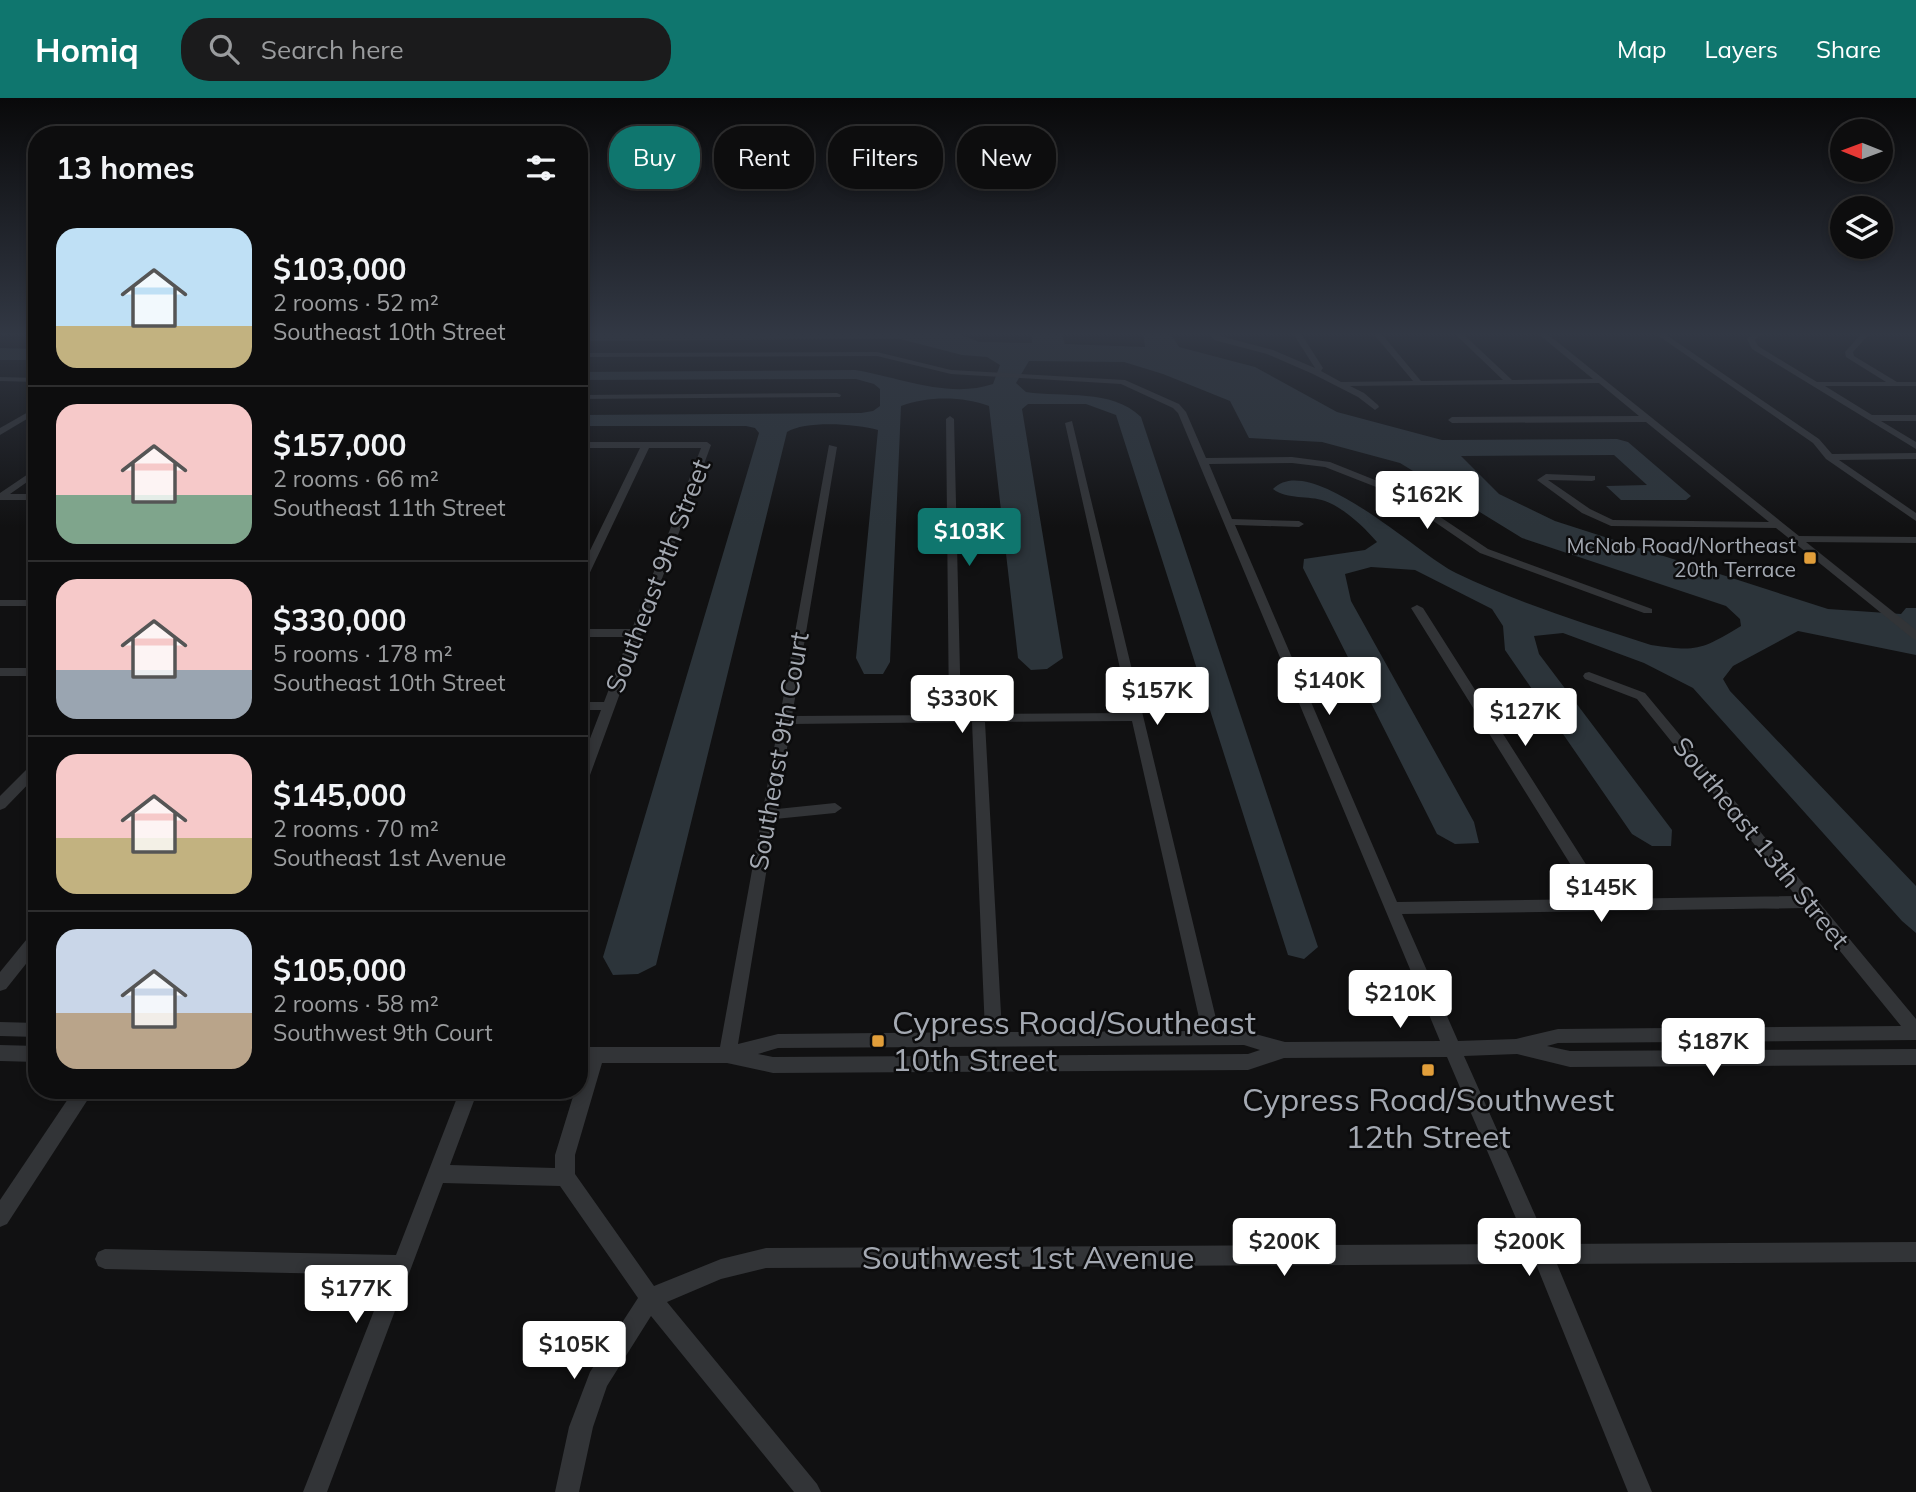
<!DOCTYPE html>
<html lang="en">
<head>
<meta charset="utf-8">
<style>
  body { margin:0; font-family:Mulish,sans-serif; background:#1b1b1c; color:#f1f3f6; height:100vh; display:flex; flex-direction:column; font-size:26px; white-space:nowrap }
  * { box-sizing:border-box; margin:0 }
  p { font-size:23px; color:#9a9c9e }
  .icon { flex:none; width:38px; height:38px; fill:none; stroke:currentColor; stroke-width:2; stroke-linecap:round; stroke-linejoin:round }
  .map { position:relative; flex:1; overflow:hidden }
  .panel { position:absolute; left:28px; top:28px; width:560px; height:973px; display:flex; flex-direction:column; background:#0d0d0e; border-radius:28px; box-shadow:0 4px 10px #0003,0 0 0 2px #2d2d2e }
  .panel>* { flex:none }
  .banner { position:absolute; left:609px; top:28px; width:665px; height:63px; display:flex; gap:14px }
  .needle { width:46px; rotate:271deg }
  .tools { position:absolute; left:1830px; top:21px; display:grid; gap:14px }
  .tools a { display:grid; place-items:center; width:63px; height:63px; border-radius:50%; background:#0d0d0e; box-shadow:0 4px 10px #0003,0 0 0 2px #2d2d2e; font-size:35px }
  .price { position:absolute; translate:-50% -60px; padding:0 16px; border-radius:7px; background:#fff; color:#222; font-size:23px; line-height:46px; filter:drop-shadow(0 2px 4px #0008) }
  .price::after { content:''; position:absolute; left:50%; top:42px; width:21px; height:16px; margin-left:-10px; background:inherit; clip-path:polygon(0 0,100% 0,50% 100%) }
  .price.selected { background:#0f766e; color:#fff }
  ul { padding:0; list-style:none }
  li { display:flex; align-items:center; gap:21px; height:175px; padding:0 28px }
  li+li { border-top:2px solid #2d2d2e }
  li span { display:grid; place-items:center; flex:none; width:196px; height:140px; border-radius:21px; color:#555 }
  li>.icon { margin-inline-start:auto }
  span .icon { width:84px; height:84px; fill:#fffc; stroke-width:1 }
  li b { font-size:30px }
  h2 { display:flex; justify-content:space-between; align-items:center; height:84px; padding:0 28px; font-size:30px }
  .tag { padding:0 24px; border-radius:28px; background:#0d0d0e; box-shadow:0 4px 10px #0003,0 0 0 2px #2d2d2e; font-size:24px; line-height:63px }
  .tag.selected { background:#0f766e; color:#fff }
  header { display:flex; align-items:center; gap:42px; box-sizing:border-box; height:98px; padding:0 35px; background:#0f766e; color:#fff }
  header strong { font-size:33px }
  nav { display:flex; gap:38px; margin-inline-start:auto; font-size:24px }
  .search { width:490px; height:63px; background:#1b1b1c; display:flex; align-items:center; gap:18px; box-sizing:border-box; padding:0 24px; border-radius:28px; color:#9a9c9e; font-size:26px }
  .map>svg:first-child { display:block }
  .water { fill:#2c343a }
  .lines { fill:none; stroke-linecap:round; stroke-linejoin:round }
  .minor { fill:#323437; fill-rule:evenodd }
  .poi-dot { fill:#e19e3a; stroke:#0c0c0d; stroke-width:2.5 }
  .labels { text-anchor:middle; stroke-width:5; stroke-linejoin:round; paint-order:stroke }
  .far-poi-label { font-size:21px; fill:#a4a9b2; stroke:#0c0c0d; text-anchor:end }
  .street-label { font-size:26px; fill:#a4a9b2; stroke:#0c0c0d }
  .near-poi-label { font-size:32px; fill:#a4a9b2; stroke:#0c0c0d; text-anchor:start }
  .near-street-label { font-size:32px; fill:#a4a9b2; stroke:#0c0c0d }
</style>
</head>
<body>
<header>
<strong>Homiq</strong>
<div class="search"><svg class="icon" aria-label="search" viewBox="0 0 24 24"><circle cx="10" cy="10" r="6"/><path d="M15 15l6 6"/></svg>Search here</div>
<nav><a>Map</a><a>Layers</a><a>Share</a></nav>
</header>
<div class="map">
<svg width="1916" height="1394" viewBox="0 0 1916 1394">
  <rect width="100%" height="100%" fill="#111112"/>
  <g class="water">
    <path d="M 954,234 L 979,244 L 1032,245 L 1032,234 L 1061,234 L 1065,246 L 1145,249 L 1143,234 L 1170,234 L 1179,249 L 1255,269 L 1337,314 L 1442,342 L 1617,341 L 1628,344 L 1691,398 L 1686,402 L 1621,402 L 1606,388 L 1647,387 L 1614,357 L 1461,358 L 1499,396 L 1555,423 L 1828,511 L 1901,516 L 1906,510 L 1916,510 L 1916,557 L 1798,533 L 1733,568 L 1723,581 L 1730,593 L 1916,788 L 1916,835 L 1902,823 L 1693,590 L 1644,565 L 1563,535 L 1534,538 L 1539,556 L 1672,732 L 1671,748 L 1652,748 L 1632,736 L 1505,552 L 1503,528 L 1492,511 L 1415,472 L 1371,469 L 1345,476 L 1351,503 L 1474,724 L 1479,745 L 1455,746 L 1437,736 L 1303,470 L 1304,461 L 1365,452 L 1377,444 C 1364,429 1344,410 1325,403 C 1308,397 1288,402 1273,391 C 1310,352 1420,458 1456,475 C 1518,505 1586,526 1651,547 C 1697,554 1701,552 1741,528 L 1740,521 L 1726,508 L 1522,440 L 1400,365 L 1322,344 L 1249,340 L 1230,303 L 1163,276 L 1124,264 L 1029,263 L 1016,285 L 1026,294 C 1064,300 1111,290 1141,319 L 1318,849 L 1304,861 L 1288,857 L 1116,317 L 1086,306 L 1028,306 L 1022,311 L 1063,560 L 1047,571 L 1031,572 L 1018,560 L 989,308 C 963,298 927,298 901,308 L 890,564 L 883,576 L 864,576 L 856,560 L 878,332 C 857,326 806,322 787,334 L 656,867 L 638,876 L 613,877 L 603,859 L 759,335 L 755,330 L 746,328 L 579,328 L 579,317 L 861,315 L 873,313 L 880,308 L 880,291 L 874,286 L 856,281 L 579,282 L 579,274 L 855,272 C 898,279 949,301 993,286 L 1000,267 L 987,259 L 962,257 L 900,241 L 579,243 L 579,235 Z"/>
    <path d="M 0,250 L 37,251 L 37,262 L 0,262 Z"/>
  </g>
  <g class="lines">
    <g class="minor">
      <path d="M 0,234 L 37,234 L 37,236 L 0,237 Z"/>
      <path d="M 1207,234 L 1215,234 L 1220,238 L 1273,252 L 1315,270 L 1292,234 L 1300,234 L 1323,270 L 1321,273 L 1341,284 L 1413,283 L 1372,234 L 1380,234 L 1421,283 L 1503,282 L 1453,234 L 1461,234 L 1512,282 L 1593,281 L 1536,234 L 1545,234 L 1799,438 L 1916,439 L 1916,445 L 1806,444 L 1916,532 L 1916,542 L 1912,540 L 1776,430 L 1611,428 L 1582,415 L 1537,382 L 1546,376 L 1595,378 L 1595,382 L 1592,383 L 1548,382 L 1590,411 L 1613,422 L 1769,424 L 1646,324 L 1452,325 L 1448,322 L 1452,319 L 1639,318 L 1599,285 L 1350,288 L 1364,295 L 1378,307 L 1379,309 L 1375,312 L 1358,299 L 1313,276 L 1267,256 L 1214,242 Z"/>
      <path d="M 1653,234 L 1662,234 L 1819,341 L 1832,356 L 1916,355 L 1916,361 L 1839,362 L 1916,415 L 1916,423 L 1826,361 L 1813,345 Z"/>
      <path d="M 1755,234 L 1764,234 L 1755,242 L 1758,248 L 1817,284 L 1886,284 L 1846,259 L 1845,254 L 1863,234 L 1871,234 L 1853,254 L 1854,258 L 1897,284 L 1916,284 L 1916,288 L 1825,288 L 1872,317 L 1916,317 L 1916,323 L 1881,323 L 1916,344 L 1916,351 L 1752,251 L 1747,241 Z"/>
      <path d="M 877,254 L 951,272 L 1125,282 L 1179,306 L 1186,314 L 1206,360 L 1292,359 L 1330,364 L 1400,392 L 1488,451 L 1652,511 L 1652,515 L 1644,515 L 1480,455 L 1394,396 L 1325,369 L 1292,365 L 1209,366 L 1232,421 L 1299,423 L 1304,426 L 1299,429 L 1235,427 L 1397,804 L 1592,801 L 1411,510 L 1417,507 L 1423,510 L 1608,801 L 1796,798 L 1637,601 L 1585,581 L 1583,578 L 1585,575 L 1589,574 L 1645,595 L 1916,921 L 1916,942 L 1558,945 L 1547,948 L 1570,953 L 1916,951 L 1916,967 L 1570,969 L 1517,956 L 1464,958 L 1548,1146 L 1916,1144 L 1916,1164 L 1557,1166 L 1652,1394 L 1628,1394 L 1536,1166 L 766,1170 L 721,1181 L 667,1204 L 817,1386 L 821,1394 L 794,1394 L 651,1218 L 607,1288 L 593,1329 L 579,1394 L 555,1394 L 569,1329 L 590,1274 L 638,1200 L 560,1088 L 443,1085 L 327,1394 L 303,1394 L 388,1177 L 105,1171 L 98,1168 L 95,1161 L 98,1154 L 105,1151 L 396,1157 L 460,992 L 478,992 L 450,1067 L 555,1070 L 555,1057 L 575,992 L 579,992 L 579,979 L 584,965 L 579,965 L 579,949 L 720,949 L 829,347 L 837,349 L 792,618 L 949,617 L 946,321 L 950,318 L 954,321 L 961,616 L 1130,615 L 1065,325 L 1072,323 L 1219,933 L 1244,933 L 1285,944 L 1440,943 L 1178,315 L 1173,310 L 1121,286 L 951,276 L 877,258 L 579,259 L 579,255 ZM 1132,623 L 1202,933 L 1002,934 L 985,624 ZM 972,624 L 985,934 L 778,936 L 738,946 L 775,721 L 835,715 L 842,710 L 835,705 L 777,711 L 791,626 ZM 1805,810 L 1901,928 L 1558,931 L 1516,941 L 1458,943 L 1402,816 ZM 1244,947 L 1260,952 L 1248,956 L 773,959 L 758,956 L 778,950 ZM 1284,960 L 1447,959 L 1527,1146 L 766,1150 L 721,1161 L 654,1188 L 575,1076 L 575,1057 L 602,965 L 727,965 L 773,975 L 1248,972 Z"/>
      <path d="M 0,279 L 37,280 L 37,284 L 0,283 Z"/>
      <path d="M 837,295 L 841,297 L 840,299 L 579,301 L 579,297 Z"/>
      <path d="M 37,309 L 37,315 L 0,337 L 0,330 Z"/>
      <path d="M 579,344 L 707,344 L 711,347 L 586,688 L 579,693 L 579,669 L 601,612 L 579,612 L 579,604 L 604,604 L 629,539 L 579,539 L 579,531 L 632,531 L 701,350 L 649,350 L 584,487 L 579,490 L 579,475 L 640,350 L 579,350 Z"/>
      <path d="M 37,370 L 37,377 L 10,396 L 37,396 L 37,402 L 0,402 L 0,395 Z"/>
      <rect x="0" y="502" width="37" height="6"/>
      <rect x="0" y="570" width="37" height="8"/>
      <path d="M 37,665 L 37,677 L 5,710 L 0,712 L 0,698 L 32,666 Z"/>
      <path d="M 37,834 L 37,852 L 6,891 L 0,893 L 0,874 L 31,836 Z"/>
      <path d="M 0,924 L 37,925 L 37,939 L 0,938 Z"/>
      <path d="M 0,947 L 37,948 L 37,964 L 0,963 Z"/>
      <path d="M 74,992 L 94,992 L 7,1126 L 0,1129 L 0,1102 Z"/>
    </g>
  </g>
  <linearGradient id="sky" x2="0" y2="1"><stop stop-color="#09090a"/><stop offset="0.55" stop-color="#323844"/><stop offset="1" stop-color="#323844" stop-opacity="0"/></linearGradient>
  <rect width="1916" height="429" fill="url(#sky)"/>
  <g class="poi-dot">
    <rect x="1803" y="453" width="14" height="14" rx="3.5"/>
    <rect x="871" y="936" width="14" height="14" rx="3.5"/>
    <rect x="1421" y="965" width="14" height="14" rx="3.5"/>
  </g>
  <g class="labels">
    <g class="far-poi-label">
      <text x="1796" y="455">McNab Road/Northeast<tspan x="1796" dy="24">20th Terrace</tspan></text>
    </g>
    <g class="street-label">
      <text transform="translate(658 478) rotate(-69)" y="9">Southeast 9th Street</text>
      <text transform="translate(779 653) rotate(-80)" y="9">Southeast 9th Court</text>
      <text transform="translate(1761 745) rotate(51)" y="9">Southeast 13th Street</text>
    </g>
    <g class="near-poi-label">
      <text x="892" y="936">Cypress Road/Southeast<tspan x="892" dy="37">10th Street</tspan></text>
      <text x="1428" y="1013" text-anchor="middle">Cypress Road/Southwest<tspan x="1428" dy="37">12th Street</tspan></text>
    </g>
    <g class="near-street-label">
      <text x="1028" y="1171">Southwest 1st Avenue</text>
    </g>
  </g>
</svg>
<div class="tools">
<a><svg class="needle" viewBox="-14 -14 28 28"><path d="M0-13l5 13h-10z" fill="#e53935"/><path d="M0 13l5-13h-10z" fill="#9a9c9e"/></svg></a>
<a><svg class="icon" aria-label="layers" viewBox="0 0 24 24"><path d="M12 4l9 5-9 5-9-5zM3 14l9 5 9-5"/></svg></a>
</div>
<b class="price" style="left:1427px;top:433px">$162K</b>
<b class="price selected" style="left:969px;top:470px">$103K</b>
<b class="price" style="left:1329px;top:619px">$140K</b>
<b class="price" style="left:1157px;top:629px">$157K</b>
<b class="price" style="left:962px;top:637px">$330K</b>
<b class="price" style="left:1525px;top:650px">$127K</b>
<b class="price" style="left:1601px;top:826px">$145K</b>
<b class="price" style="left:1400px;top:932px">$210K</b>
<b class="price" style="left:1713px;top:980px">$187K</b>
<b class="price" style="left:1284px;top:1180px">$200K</b>
<b class="price" style="left:1529px;top:1180px">$200K</b>
<b class="price" style="left:356px;top:1227px">$177K</b>
<b class="price" style="left:574px;top:1283px">$105K</b>
<div class="banner">
<a class="tag selected">Buy</a>
<a class="tag">Rent</a>
<a class="tag">Filters</a>
<a class="tag">New</a>
</div>
<section class="panel">
<h2>13 homes<svg class="icon" aria-label="filters" viewBox="0 0 24 24"><path d="M4 7h16M4 17h16"/><circle cx="9" cy="7" r="2"/><circle cx="15" cy="17" r="2"/></svg></h2>
<ul>
<li><span style="background:linear-gradient(#bfe0f5 70%,#c2b280 0)"><svg class="icon" aria-label="home" viewBox="0 0 24 24"><path d="M3 11l9-7 9 7M6 9v11h12V9"/></svg></span><div><b>$103,000</b><p>2 rooms · 52 m²</p><p>Southeast 10th Street</p></div></li>
<li><span style="background:linear-gradient(#f6c9c9 65%,#7fa58c 0)"><svg class="icon" aria-label="home" viewBox="0 0 24 24"><path d="M3 11l9-7 9 7M6 9v11h12V9"/></svg></span><div><b>$157,000</b><p>2 rooms · 66 m²</p><p>Southeast 11th Street</p></div></li>
<li><span style="background:linear-gradient(#f6c9c9 65%,#9aa5b1 0)"><svg class="icon" aria-label="home" viewBox="0 0 24 24"><path d="M3 11l9-7 9 7M6 9v11h12V9"/></svg></span><div><b>$330,000</b><p>5 rooms · 178 m²</p><p>Southeast 10th Street</p></div></li>
<li><span style="background:linear-gradient(#f6c9c9 60%,#c2b280 0)"><svg class="icon" aria-label="home" viewBox="0 0 24 24"><path d="M3 11l9-7 9 7M6 9v11h12V9"/></svg></span><div><b>$145,000</b><p>2 rooms · 70 m²</p><p>Southeast 1st Avenue</p></div></li>
<li><span style="background:linear-gradient(#c9d6e8 60%,#b9a48a 0)"><svg class="icon" aria-label="home" viewBox="0 0 24 24"><path d="M3 11l9-7 9 7M6 9v11h12V9"/></svg></span><div><b>$105,000</b><p>2 rooms · 58 m²</p><p>Southwest 9th Court</p></div></li>
</ul>
</section>
</div>
</body>
</html>
